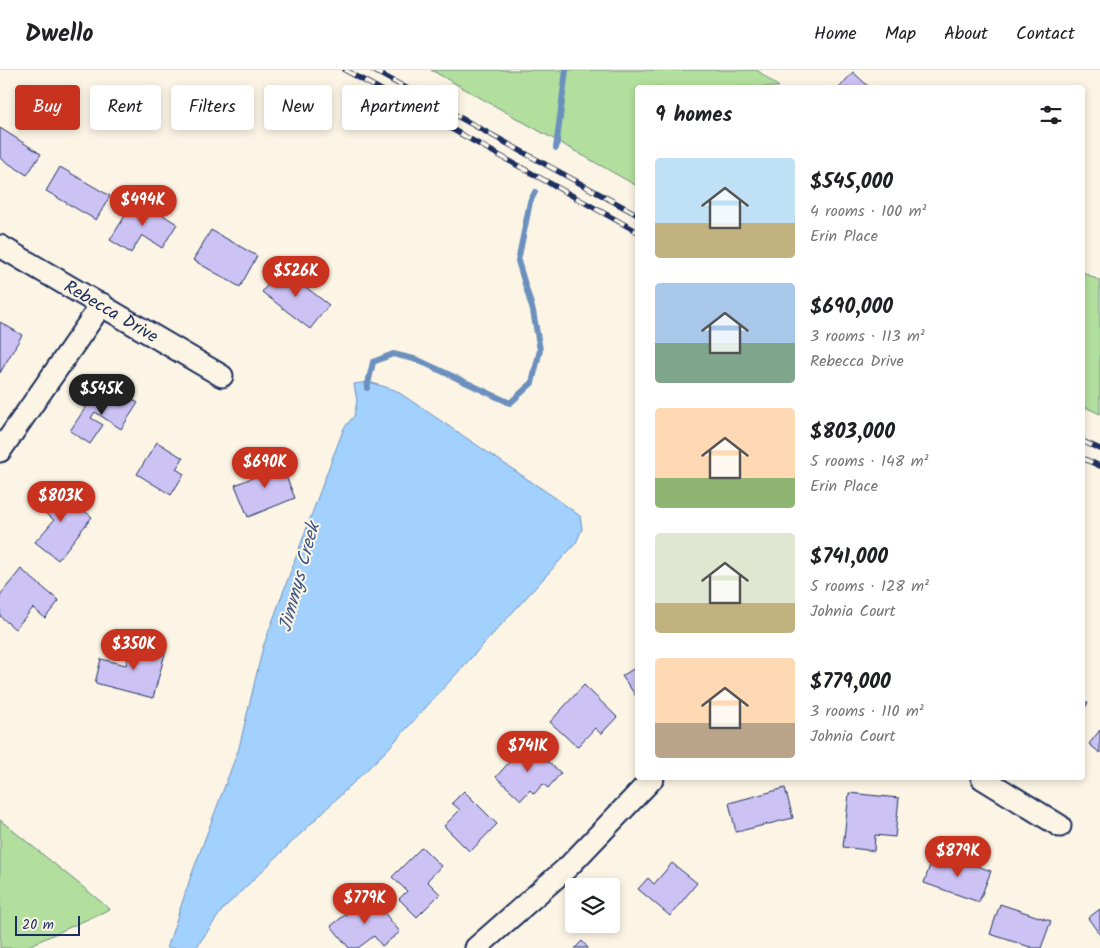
<!DOCTYPE html>
<html lang="en">
<head>
<meta charset="utf-8">
<style>
  body { margin:0; font-family:Kalam,sans-serif; background:#f2f2f2; color:#202124; height:100vh; display:flex; flex-direction:column; font-size:19px; white-space:nowrap }
  * { box-sizing:border-box; margin:0 }
  p { font-size:16px; color:#757577 }
  .icon { flex:none; width:28px; height:28px; fill:none; stroke:currentColor; stroke-width:2; stroke-linecap:round; stroke-linejoin:round }
  .map { position:relative; flex:1; overflow:hidden }
  .panel { position:absolute; left:635px; top:15px; width:450px; height:695px; display:flex; flex-direction:column; background:#fff; border-radius:5px; box-shadow:0 2px 8px #0003 }
  .panel>* { flex:none }
  .top-card { position:absolute; left:15px; top:15px; width:475px; height:45px; display:flex; gap:10px }
  .controls { position:absolute; left:565px; top:808px; display:grid; gap:10px }
  .controls a { display:grid; place-items:center; width:55px; height:55px; border-radius:5px; background:#fff; box-shadow:0 2px 8px #0003; font-size:25px }
  .scale { position:absolute; left:15px; bottom:12px; width:65px; box-sizing:border-box; padding-left:5px; border:2px solid #1b2f5e; border-top:0; font-size:14px; line-height:18px; white-space:nowrap; color:#1b2f5e; -webkit-text-stroke:4px #fcf5e5; paint-order:stroke }
  .price { position:absolute; translate:-50% -42px; padding:0 11px; border-radius:18px; background:#c8321e; color:#fff; font-size:16px; line-height:32px; filter:drop-shadow(0 1px 2px #0008) }
  .price::after { content:''; position:absolute; left:50%; top:30px; width:15px; height:11px; margin-left:-8px; background:inherit; clip-path:polygon(0 0,100% 0,50% 100%) }
  .price.selected { background:#222; color:#fff }
  ul { padding:0; list-style:none }
  li { display:flex; align-items:center; gap:15px; height:125px; padding:0 20px }
  li span { display:grid; place-items:center; flex:none; width:140px; height:100px; border-radius:5px; color:#555 }
  li>.icon { margin-inline-start:auto }
  span .icon { width:60px; height:60px; fill:#fffc; stroke-width:1 }
  li b { font-size:21px }
  h2 { display:flex; justify-content:space-between; align-items:center; height:60px; padding:0 20px; font-size:21px }
  .pill { padding:0 18px; border-radius:5px; background:#fff; box-shadow:0 2px 8px #0003; font-size:18px; line-height:45px }
  .pill.selected { background:#c8321e; color:#fff }
  header { display:flex; align-items:center; gap:30px; box-sizing:border-box; height:70px; padding:0 25px; background:#fff; border-bottom:1px solid #e0e0e0 }
  header strong { font-size:24px }
  nav { display:flex; gap:28px; margin-inline-start:auto; font-size:18px }
  .map>svg:first-child { display:block }
  .green { fill:#b2df9d; stroke:#66877e }
  .water { fill:#a2d1fe; stroke:#6c90be }
  .lines { fill:none; stroke-linecap:round; stroke-linejoin:round }
  .stream { stroke:#6c90be; stroke-width:6 }
  .building { fill:#cdc2f4; stroke:#1b2f5e }
  .minor-casing { stroke:#1b2f5e; stroke-width:25 }
  .minor { stroke:#fcf5e5; stroke-width:21 }
  .rail-casing { stroke:#1b2f5e; stroke-width:5.5 }
  .rail { stroke:#fcf5e5; stroke-width:4; stroke-dasharray:11; stroke-linecap:butt }
  .labels { text-anchor:middle; stroke-width:4; stroke-linejoin:round; paint-order:stroke }
  .street-label { font-size:18px; fill:#1b2f5e; stroke:#fcf5e5 }
  .water-label { font-size:19px; font-style:italic; fill:#3d5886; stroke:#fcf5e5 }
</style>
</head>
<body>
<header>
<strong>Dwello</strong>
<nav><a>Home</a><a>Map</a><a>About</a><a>Contact</a></nav>
</header>
<div class="map">
<svg width="1100" height="878" viewBox="0 0 1100 878">
  <rect width="100%" height="100%" fill="#fcf5e5"/>
  <filter id="ink" filterUnits="userSpaceOnUse"><feTurbulence type="fractalNoise" baseFrequency=".02" numOctaves="2"/><feDisplacementMap in="SourceGraphic" scale="10" xChannelSelector="R" yChannelSelector="G"/><feConvolveMatrix kernelMatrix="1 2 1 2 8 2 1 2 1" color-interpolation-filters="sRGB"/></filter>
  <g filter="url(#ink)">
    <g class="green">
      <path d="M 431,0 L 757,0 L 779,17 L 638,18 L 637,116 Z"/>
      <path d="M 1083,202 L 1100,211 L 1100,344 L 1083,336 Z"/>
      <path d="M 0,750 L 110,839 L 24,878 L 0,878 Z"/>
    </g>
    <path class="water" d="M 369,312 L 395,320 L 557,429 L 580,446 L 582,459 L 576,473 L 386,681 L 223,839 L 196,878 L 167,878 L 191,806 L 239,678 L 263,577 L 332,389 L 344,358 L 354,346 L 357,331 L 354,314 Z"/>
    <g class="lines">
      <g class="stream">
        <path d="M 556,78 L 566,0"/>
        <path d="M 367,318 L 373,292 L 393,284 L 418,290 L 510,333 L 532,313 L 540,280 L 533,241 L 518,191 L 530,132 L 535,122"/>
      </g>
    </g>
    <g class="building">
      <path d="M 853,2 L 870,18 L 839,18 Z"/>
      <path d="M 0,58 L 41,84 L 27,105 L 0,88 Z"/>
      <path d="M 60,97 L 110,126 L 96,150 L 46,121 Z"/>
      <path d="M 136,128 L 177,154 L 162,178 L 142,165 L 131,183 L 110,170 Z"/>
      <path d="M 211,160 L 257,186 L 240,217 L 193,190 Z"/>
      <path d="M 281,198 L 329,235 L 310,259 L 262,222 Z"/>
      <path d="M 0,252 L 22,265 L 0,303 Z"/>
      <path d="M 97,320 L 121,336 L 127,326 L 138,333 L 121,359 L 95,342 L 91,348 L 103,355 L 90,374 L 70,361 Z"/>
      <path d="M 157,372 L 183,388 L 176,399 L 184,404 L 171,425 L 137,404 Z"/>
      <path d="M 278,387 L 295,428 L 248,447 L 235,415 L 261,404 L 258,396 Z"/>
      <path d="M 53,416 L 92,447 L 58,490 L 35,472 L 54,450 L 36,436 Z"/>
      <path d="M 21,499 L 59,531 L 45,548 L 33,538 L 15,559 L 0,546 L 0,525 Z"/>
      <path d="M 132,570 L 166,580 L 153,628 L 95,613 L 101,589 L 126,595 Z"/>
      <path d="M 638,596 L 638,629 L 622,606 Z"/>
      <path d="M 584,615 L 617,647 L 601,664 L 595,658 L 577,677 L 550,652 Z"/>
      <path d="M 1082,630 L 1088,633 L 1082,642 Z"/>
      <path d="M 1100,660 L 1100,683 L 1089,674 Z"/>
      <path d="M 526,673 L 561,703 L 548,718 L 543,714 L 534,724 L 530,720 L 521,730 L 496,707 Z"/>
      <path d="M 785,718 L 793,748 L 736,762 L 729,733 Z"/>
      <path d="M 464,721 L 497,754 L 470,782 L 444,756 L 460,740 L 452,733 Z"/>
      <path d="M 849,723 L 899,728 L 895,767 L 875,765 L 874,781 L 843,777 Z"/>
      <path d="M 422,777 L 441,796 L 427,811 L 440,824 L 417,847 L 399,829 L 407,821 L 392,807 Z"/>
      <path d="M 949,786 L 991,801 L 979,832 L 924,813 L 932,789 L 947,794 Z"/>
      <path d="M 672,793 L 697,813 L 670,846 L 638,819 L 648,808 L 654,814 Z"/>
      <path d="M 370,825 L 400,862 L 382,876 L 374,866 L 358,878 L 349,878 L 331,856 Z"/>
      <path d="M 1000,834 L 1051,851 L 1041,878 L 1033,878 L 990,864 Z"/>
      <path d="M 1100,839 L 1100,865 L 1088,848 Z"/>
      <path d="M 582,871 L 588,878 L 575,878 Z"/>
    </g>
    <g class="lines">
      <g class="minor-casing">
        <g id="minor">
          <path id="s1" d="M 0,176 L 222,306"/>
          <path d="M 0,381 L 102,234"/>
          <path d="M 982,708 L 1060,756"/>
          <path d="M 476,878 L 569,796 L 653,708"/>
        </g>
      </g>
      <use href="#minor" class="minor"/>
      <g class="rail-casing">
        <g id="rail">
          <path d="M 345,0 L 638,162"/>
          <path d="M 373,0 L 638,145"/>
          <path d="M 1082,371 L 1100,379"/>
          <path d="M 1082,388 L 1100,396"/>
        </g>
      </g>
      <use href="#rail" class="rail"/>
    </g>
  </g>
  <g class="labels">
    <g class="street-label">
      <text dy="6" stroke="none"><textPath href="#s1" startOffset="129">Rebecca Drive</textPath></text>
    </g>
    <g class="water-label">
      <text transform="translate(298 507) rotate(-75)" y="7">Jimmys Creek</text>
    </g>
  </g>
</svg>
<div class="controls">
<a><svg class="icon" aria-label="layers" viewBox="0 0 24 24"><path d="M12 4l9 5-9 5-9-5zM3 14l9 5 9-5"/></svg></a>
</div>
<div class="scale">20 m</div>
<b class="price" style="left:143px;top:157px">$494K</b>
<b class="price" style="left:296px;top:228px">$526K</b>
<b class="price selected" style="left:102px;top:346px">$545K</b>
<b class="price" style="left:265px;top:419px">$690K</b>
<b class="price" style="left:61px;top:453px">$803K</b>
<b class="price" style="left:134px;top:601px">$350K</b>
<b class="price" style="left:528px;top:703px">$741K</b>
<b class="price" style="left:958px;top:808px">$879K</b>
<b class="price" style="left:365px;top:855px">$779K</b>
<div class="top-card">
<a class="pill selected">Buy</a>
<a class="pill">Rent</a>
<a class="pill">Filters</a>
<a class="pill">New</a>
<a class="pill">Apartment</a>
</div>
<section class="panel">
<h2>9 homes<svg class="icon" aria-label="filters" viewBox="0 0 24 24"><path d="M4 7h16M4 17h16"/><circle cx="9" cy="7" r="2"/><circle cx="15" cy="17" r="2"/></svg></h2>
<ul>
<li><span style="background:linear-gradient(#bfe0f5 65%,#c2b280 0)"><svg class="icon" aria-label="home" viewBox="0 0 24 24"><path d="M3 11l9-7 9 7M6 9v11h12V9"/></svg></span><div><b>$545,000</b><p>4 rooms · 100 m²</p><p>Erin Place</p></div></li>
<li><span style="background:linear-gradient(#a9c7e8 60%,#7fa58c 0)"><svg class="icon" aria-label="home" viewBox="0 0 24 24"><path d="M3 11l9-7 9 7M6 9v11h12V9"/></svg></span><div><b>$690,000</b><p>3 rooms · 113 m²</p><p>Rebecca Drive</p></div></li>
<li><span style="background:linear-gradient(#ffd9b3 70%,#8fb573 0)"><svg class="icon" aria-label="home" viewBox="0 0 24 24"><path d="M3 11l9-7 9 7M6 9v11h12V9"/></svg></span><div><b>$803,000</b><p>5 rooms · 148 m²</p><p>Erin Place</p></div></li>
<li><span style="background:linear-gradient(#dfe7d0 70%,#c2b280 0)"><svg class="icon" aria-label="home" viewBox="0 0 24 24"><path d="M3 11l9-7 9 7M6 9v11h12V9"/></svg></span><div><b>$741,000</b><p>5 rooms · 128 m²</p><p>Johnia Court</p></div></li>
<li><span style="background:linear-gradient(#ffd9b3 65%,#b9a48a 0)"><svg class="icon" aria-label="home" viewBox="0 0 24 24"><path d="M3 11l9-7 9 7M6 9v11h12V9"/></svg></span><div><b>$779,000</b><p>3 rooms · 110 m²</p><p>Johnia Court</p></div></li>
</ul>
</section>
</div>
</body>
</html>
